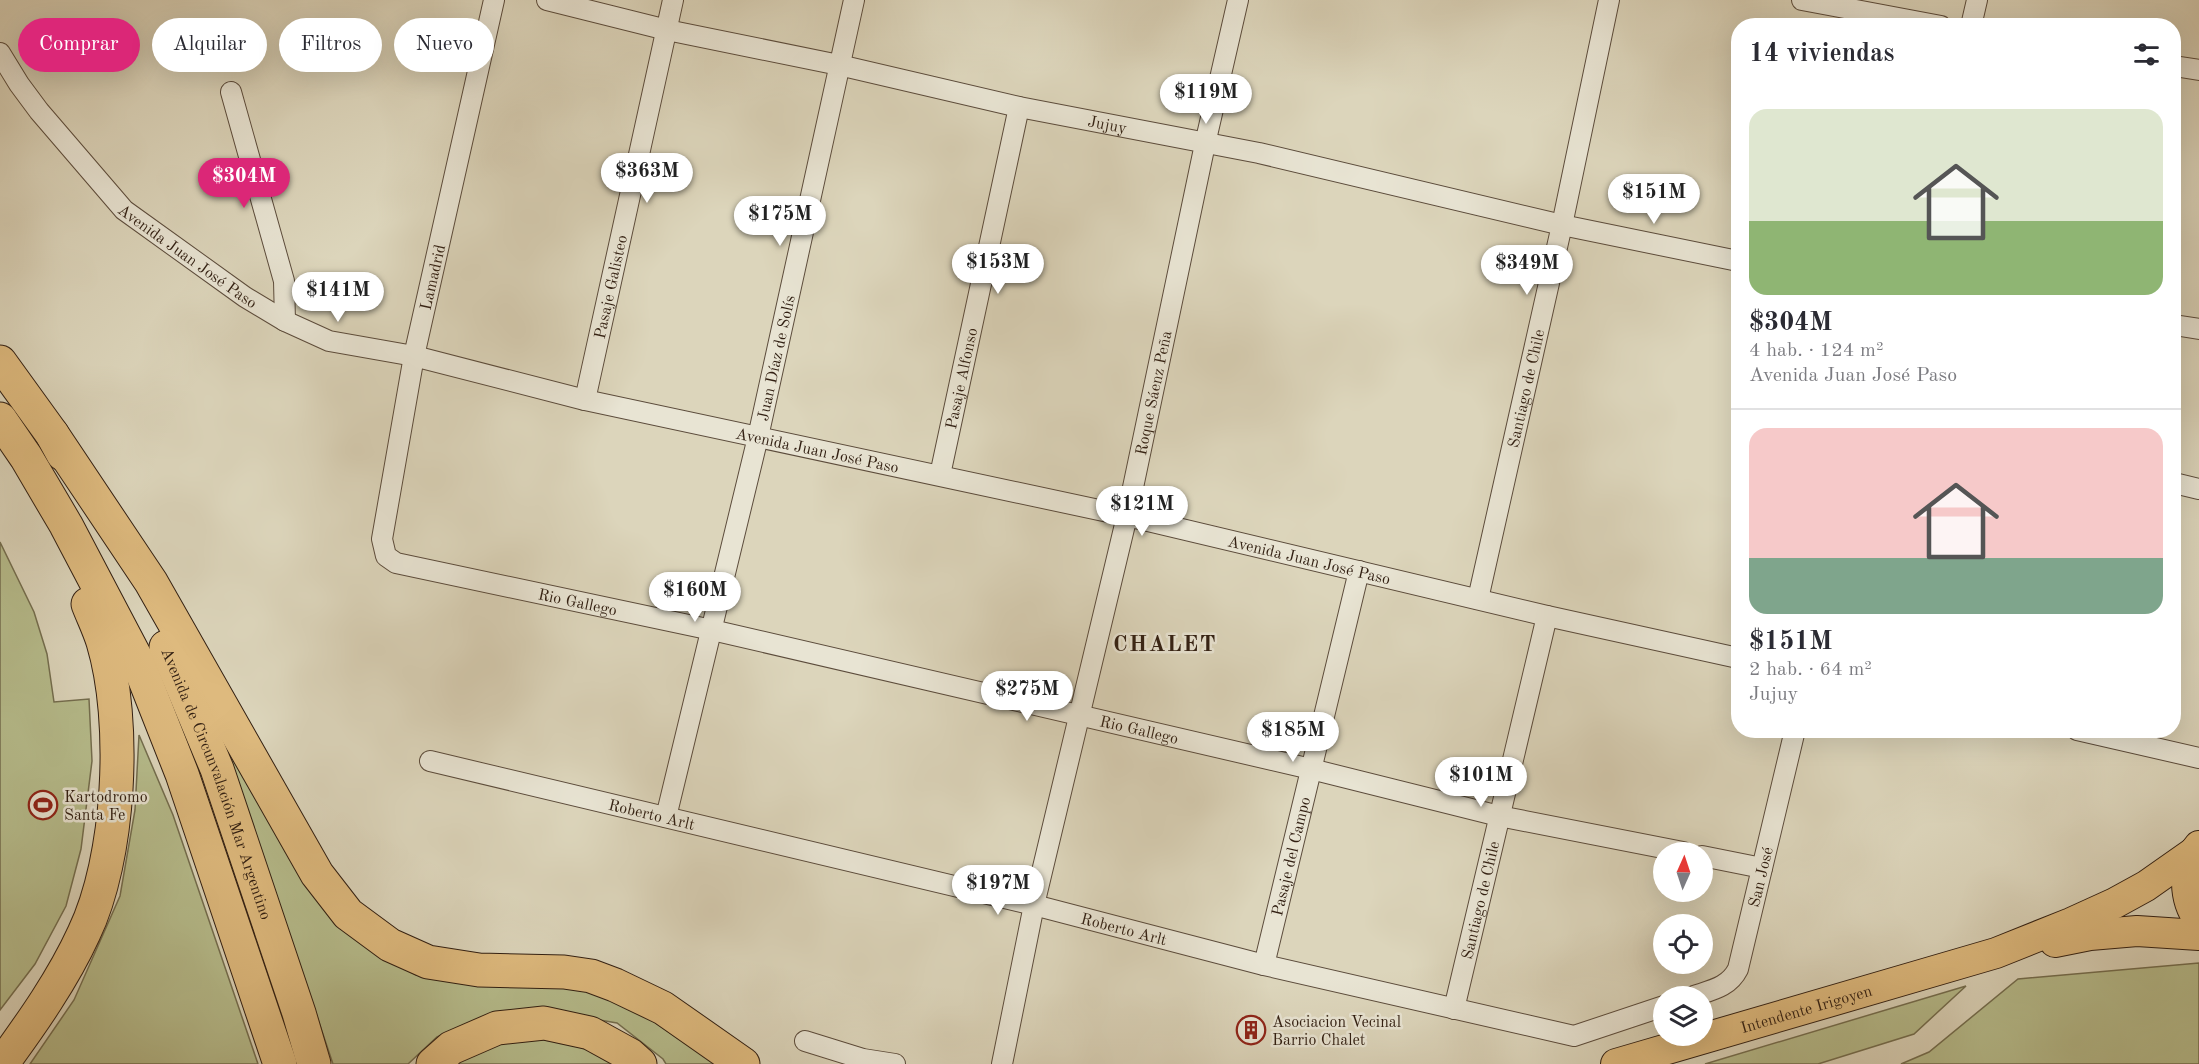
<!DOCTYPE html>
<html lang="es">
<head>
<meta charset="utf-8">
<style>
  body { margin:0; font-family:"Old Standard TT",serif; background:#f7f7f7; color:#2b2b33; height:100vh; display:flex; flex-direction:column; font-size:22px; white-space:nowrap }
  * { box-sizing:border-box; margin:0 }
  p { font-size:20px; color:#7c7c81 }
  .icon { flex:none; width:33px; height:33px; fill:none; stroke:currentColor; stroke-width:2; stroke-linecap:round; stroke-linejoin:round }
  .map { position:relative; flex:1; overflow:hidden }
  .drawer { position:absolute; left:1731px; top:18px; width:450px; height:720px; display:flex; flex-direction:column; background:#fff; border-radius:24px; box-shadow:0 6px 24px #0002 }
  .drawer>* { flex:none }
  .banner { position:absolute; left:18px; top:18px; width:570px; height:54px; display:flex; gap:12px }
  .needle { width:39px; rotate:3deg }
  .buttons { position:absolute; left:1653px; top:842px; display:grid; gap:12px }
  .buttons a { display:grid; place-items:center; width:60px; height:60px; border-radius:50%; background:#fff; box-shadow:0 6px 24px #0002; font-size:30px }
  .price { position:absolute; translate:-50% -51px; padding:0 14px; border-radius:21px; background:#fff; color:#222; font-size:20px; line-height:39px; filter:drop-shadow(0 2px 3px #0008) }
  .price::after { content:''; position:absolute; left:50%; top:36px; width:18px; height:14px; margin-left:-9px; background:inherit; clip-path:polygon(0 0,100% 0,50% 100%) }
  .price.active { background:#db2777; color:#fff }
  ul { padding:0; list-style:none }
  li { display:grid; align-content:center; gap:12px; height:318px; padding:0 18px }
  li+li { border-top:2px solid #e1e1e2 }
  li span { display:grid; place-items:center; height:186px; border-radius:18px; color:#555 }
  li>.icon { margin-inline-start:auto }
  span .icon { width:108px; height:108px; fill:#fffc; stroke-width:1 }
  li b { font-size:26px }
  h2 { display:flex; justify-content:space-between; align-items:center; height:72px; padding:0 18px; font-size:26px }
  .tag { padding:0 21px; border-radius:27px; background:#fff; box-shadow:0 6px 24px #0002; font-size:21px; line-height:54px }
  .tag.active { background:#db2777; color:#fff }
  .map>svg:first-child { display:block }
  .green { fill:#b6bc8c; stroke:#746e4f; stroke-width:1.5 }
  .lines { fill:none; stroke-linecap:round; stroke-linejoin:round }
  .street-casing { stroke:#5c4c3c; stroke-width:22 }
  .primary-casing { stroke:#311f12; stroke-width:32 }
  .highway-casing { stroke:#311f12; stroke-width:35 }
  .street { stroke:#e8e4d3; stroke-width:20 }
  .primary { stroke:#deba7e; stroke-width:30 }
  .highway { stroke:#deba7e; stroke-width:33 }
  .labels { text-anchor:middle; stroke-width:5; stroke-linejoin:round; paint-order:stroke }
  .street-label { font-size:16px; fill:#311f12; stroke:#e8e4d3 }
  .poi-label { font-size:16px; fill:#311f12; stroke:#e8e4d3; text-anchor:start }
  .district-label { font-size:22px; font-weight:bold; letter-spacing:1.5px; fill:#311f12; stroke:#e8e4d3 }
</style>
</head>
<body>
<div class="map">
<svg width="2199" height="1064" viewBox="0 0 2199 1064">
  <rect width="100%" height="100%" fill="#dcd5bb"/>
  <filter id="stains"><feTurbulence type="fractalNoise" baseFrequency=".00333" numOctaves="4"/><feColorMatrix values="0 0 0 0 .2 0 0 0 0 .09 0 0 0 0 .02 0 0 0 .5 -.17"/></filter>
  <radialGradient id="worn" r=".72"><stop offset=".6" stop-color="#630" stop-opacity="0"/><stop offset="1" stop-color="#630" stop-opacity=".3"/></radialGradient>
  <g class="green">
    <path d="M 0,542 L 34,612 L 47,654 L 54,702 L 89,699 L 92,761 L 81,849 L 66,906 L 35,964 L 0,1010 Z"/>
    <path d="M 139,735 L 173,815 L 258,1064 L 30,1064 L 74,1000 L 120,896 L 135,810 Z"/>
    <path d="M 226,746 L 368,948 L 416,975 L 466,982 L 580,989 L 632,1007 L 716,1064 L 666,1064 L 663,1059 L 617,1023 L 553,1012 L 495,1014 L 437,1037 L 408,1064 L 333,1064 Z"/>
    <path d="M 2199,963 L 2199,1064 L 1901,1064 L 1929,1052 L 2018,979 Z"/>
    <path d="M 1966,986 L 1914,1034 L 1818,1064 L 1705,1064 Z"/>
    <path d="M 517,1037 L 570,1043 L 622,1064 L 453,1064 Z"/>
  </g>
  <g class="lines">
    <g class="street-casing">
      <g id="street">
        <path id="s1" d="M 494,0 L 414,356 L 382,539 L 386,556 L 396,563 L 712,630 L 1311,769 L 1499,816 L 1683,852"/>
        <path id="s2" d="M 547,0 L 667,30 L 839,65 L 1019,107 L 1259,153 L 1562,225 L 1738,261"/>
        <path d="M 1802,0 L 1941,26"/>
        <path d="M 1971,26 L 1977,0"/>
        <path id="s3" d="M 0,53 L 19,84 L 39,111 L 124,210 L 245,297 L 285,321 L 329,341 L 414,356 L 585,400 L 1127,516 L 1547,616 L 1738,658"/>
        <path d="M 2174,66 L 2199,70"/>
        <path d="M 231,92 L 284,281 L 285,321"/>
        <path d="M 2174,325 L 2199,329"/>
        <path id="s4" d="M 585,400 L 673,0"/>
        <path id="s5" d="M 940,475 L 1019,107"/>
        <path d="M 2174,483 L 2199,489"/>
        <path id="s6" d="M 1478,599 L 1562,225 L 1609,0"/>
        <path d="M 2077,730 L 2199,758"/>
        <path id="s7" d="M 430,761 L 1034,905 L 1264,965 L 1574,1036 L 1664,1006"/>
        <path id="s8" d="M 666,817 L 758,437 L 854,0"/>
        <path d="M 1702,856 L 1762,868"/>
        <path id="s9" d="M 1264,965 L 1359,571"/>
        <path id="s10" d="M 1694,996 C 1712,990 1729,987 1738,969 L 1795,730"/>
        <path id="s11" d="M 1454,1009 L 1547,616"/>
        <path d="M 805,1041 L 863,1059 L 895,1064"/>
        <path id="s12" d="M 1002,1064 L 1034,905 L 1127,516 L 1205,144 L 1238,0"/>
      </g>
    </g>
    <g class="primary-casing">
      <g id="primary">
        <path d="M 2199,846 C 2182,866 2184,900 2199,920"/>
        <path d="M 2055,942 L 2090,935 L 2137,931 L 2199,935"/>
        <path id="s13" d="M 1616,1064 L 1996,953 L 2071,923 L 2115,903 L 2146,886 L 2193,853"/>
      </g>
    </g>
    <g class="highway-casing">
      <g id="highway">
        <path d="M 0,362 L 52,434 L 63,454"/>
        <path d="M 0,419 L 26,457 L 66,525 L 137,660 L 182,774 L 280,1064"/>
        <path d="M 52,434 L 151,582 L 317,874 L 348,914 L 390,945 L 428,962 L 479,970 L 564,972 L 591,976 L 615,985 L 663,1008 L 743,1064"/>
        <path id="s14" d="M 166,647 L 217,769 L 299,1013 L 314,1064"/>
        <path d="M 2,1064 C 32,1023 63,979 84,933 C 120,858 127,722 103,642 C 99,629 93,617 88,604"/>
        <path d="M 433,1064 L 451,1048 L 497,1028 L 544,1023 L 590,1033 L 630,1055 L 640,1064"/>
      </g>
    </g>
    <use href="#street" class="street"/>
    <use href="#primary" class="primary"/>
    <use href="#highway" class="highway"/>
  </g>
  <defs>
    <g id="stadium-ring" transform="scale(1.5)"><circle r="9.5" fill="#e8e4d3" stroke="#8f2418" stroke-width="1.5"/><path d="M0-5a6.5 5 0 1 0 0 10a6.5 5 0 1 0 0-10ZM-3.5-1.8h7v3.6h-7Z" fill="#8f2418"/></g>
    <g id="building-ring" transform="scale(1.5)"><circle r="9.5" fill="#e8e4d3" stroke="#8f2418" stroke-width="1.5"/><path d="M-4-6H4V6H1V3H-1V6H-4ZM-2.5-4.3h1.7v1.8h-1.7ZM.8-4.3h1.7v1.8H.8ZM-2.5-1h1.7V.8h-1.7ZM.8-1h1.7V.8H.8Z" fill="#8f2418"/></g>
  </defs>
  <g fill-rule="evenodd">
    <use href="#stadium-ring" x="43" y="805"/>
    <use href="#building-ring" x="1251" y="1030"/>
  </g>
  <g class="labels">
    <g class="street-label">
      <text dy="6" stroke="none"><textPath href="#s2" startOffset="574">Jujuy</textPath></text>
      <text dy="6" stroke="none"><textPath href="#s3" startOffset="279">Avenida Juan José Paso</textPath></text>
      <text transform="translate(432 277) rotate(-77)" y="6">Lamadrid</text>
      <text dy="6" stroke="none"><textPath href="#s4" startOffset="116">Pasaje Galisteo</textPath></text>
      <text dy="6" stroke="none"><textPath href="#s8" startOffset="472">Juan Díaz de Solís</textPath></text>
      <text dy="6" stroke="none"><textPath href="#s5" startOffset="99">Pasaje Alfonso</textPath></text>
      <text dy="6" stroke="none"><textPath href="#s6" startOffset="216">Santiago de Chile</textPath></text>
      <text dy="6" stroke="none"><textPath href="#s12" startOffset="688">Roque Sáenz Peña</textPath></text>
      <text dy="6" stroke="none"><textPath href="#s3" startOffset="945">Avenida Juan José Paso</textPath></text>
      <text dy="6" stroke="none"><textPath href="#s3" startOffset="1449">Avenida Juan José Paso</textPath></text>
      <text dy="6" stroke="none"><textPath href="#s1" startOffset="766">Rio Gallego</textPath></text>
      <text dy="6" stroke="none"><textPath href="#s1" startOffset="1342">Rio Gallego</textPath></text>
      <text dy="6" stroke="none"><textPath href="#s14" startOffset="146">Avenida de Circunvalación Mar Argentino</textPath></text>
      <text dy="6" stroke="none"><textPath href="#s7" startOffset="228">Roberto Arlt</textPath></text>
      <text dy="6" stroke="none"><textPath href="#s9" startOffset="112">Pasaje del Campo</textPath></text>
      <text dy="6" stroke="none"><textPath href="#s10" startOffset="148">San José</textPath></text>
      <text dy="6" stroke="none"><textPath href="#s11" startOffset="112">Santiago de Chile</textPath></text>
      <text dy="6" stroke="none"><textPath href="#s7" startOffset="714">Roberto Arlt</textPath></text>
      <text dy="6" stroke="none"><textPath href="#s13" startOffset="198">Intendente Irigoyen</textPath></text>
    </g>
    <g class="poi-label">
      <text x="64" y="802">Kartodromo<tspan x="64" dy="18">Santa Fe</tspan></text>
      <text x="1272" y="1027">Asociacion Vecinal<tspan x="1272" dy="18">Barrio Chalet</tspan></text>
    </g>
    <g class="district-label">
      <text x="1165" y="651">CHALET</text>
    </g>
  </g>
  <rect width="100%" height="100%" filter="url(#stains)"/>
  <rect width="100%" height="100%" fill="url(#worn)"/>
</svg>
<div class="buttons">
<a><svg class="needle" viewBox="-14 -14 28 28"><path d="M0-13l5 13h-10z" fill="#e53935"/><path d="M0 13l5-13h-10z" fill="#7c7c81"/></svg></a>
<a><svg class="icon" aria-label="locate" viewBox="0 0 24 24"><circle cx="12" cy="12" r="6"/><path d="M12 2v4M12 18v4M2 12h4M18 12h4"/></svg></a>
<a><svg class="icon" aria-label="layers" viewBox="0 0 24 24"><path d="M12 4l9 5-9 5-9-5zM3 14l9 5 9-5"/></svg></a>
</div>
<b class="price" style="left:1206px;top:125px">$119M</b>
<b class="price" style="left:647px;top:204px">$363M</b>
<b class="price active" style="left:244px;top:209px">$304M</b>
<b class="price" style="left:1654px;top:225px">$151M</b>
<b class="price" style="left:780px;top:247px">$175M</b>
<b class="price" style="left:998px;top:295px">$153M</b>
<b class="price" style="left:1527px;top:296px">$349M</b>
<b class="price" style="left:338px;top:323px">$141M</b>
<b class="price" style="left:1142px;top:537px">$121M</b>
<b class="price" style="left:695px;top:623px">$160M</b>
<b class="price" style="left:1027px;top:722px">$275M</b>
<b class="price" style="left:1293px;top:763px">$185M</b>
<b class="price" style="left:1481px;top:808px">$101M</b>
<b class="price" style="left:998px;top:916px">$197M</b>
<div class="banner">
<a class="tag active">Comprar</a>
<a class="tag">Alquilar</a>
<a class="tag">Filtros</a>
<a class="tag">Nuevo</a>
</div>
<section class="drawer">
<h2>14 viviendas<svg class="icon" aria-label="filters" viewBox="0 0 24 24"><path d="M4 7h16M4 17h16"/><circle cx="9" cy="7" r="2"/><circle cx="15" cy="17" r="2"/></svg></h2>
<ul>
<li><span style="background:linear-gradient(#dfe7d0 60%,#8fb573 0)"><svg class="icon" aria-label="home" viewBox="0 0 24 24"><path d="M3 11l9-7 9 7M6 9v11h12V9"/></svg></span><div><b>$304M</b><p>4 hab. · 124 m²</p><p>Avenida Juan José Paso</p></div></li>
<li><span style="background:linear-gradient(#f6c9c9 70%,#7fa58c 0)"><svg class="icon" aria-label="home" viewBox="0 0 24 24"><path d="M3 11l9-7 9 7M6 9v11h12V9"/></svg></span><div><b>$151M</b><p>2 hab. · 64 m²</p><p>Jujuy</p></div></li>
</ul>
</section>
</div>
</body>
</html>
